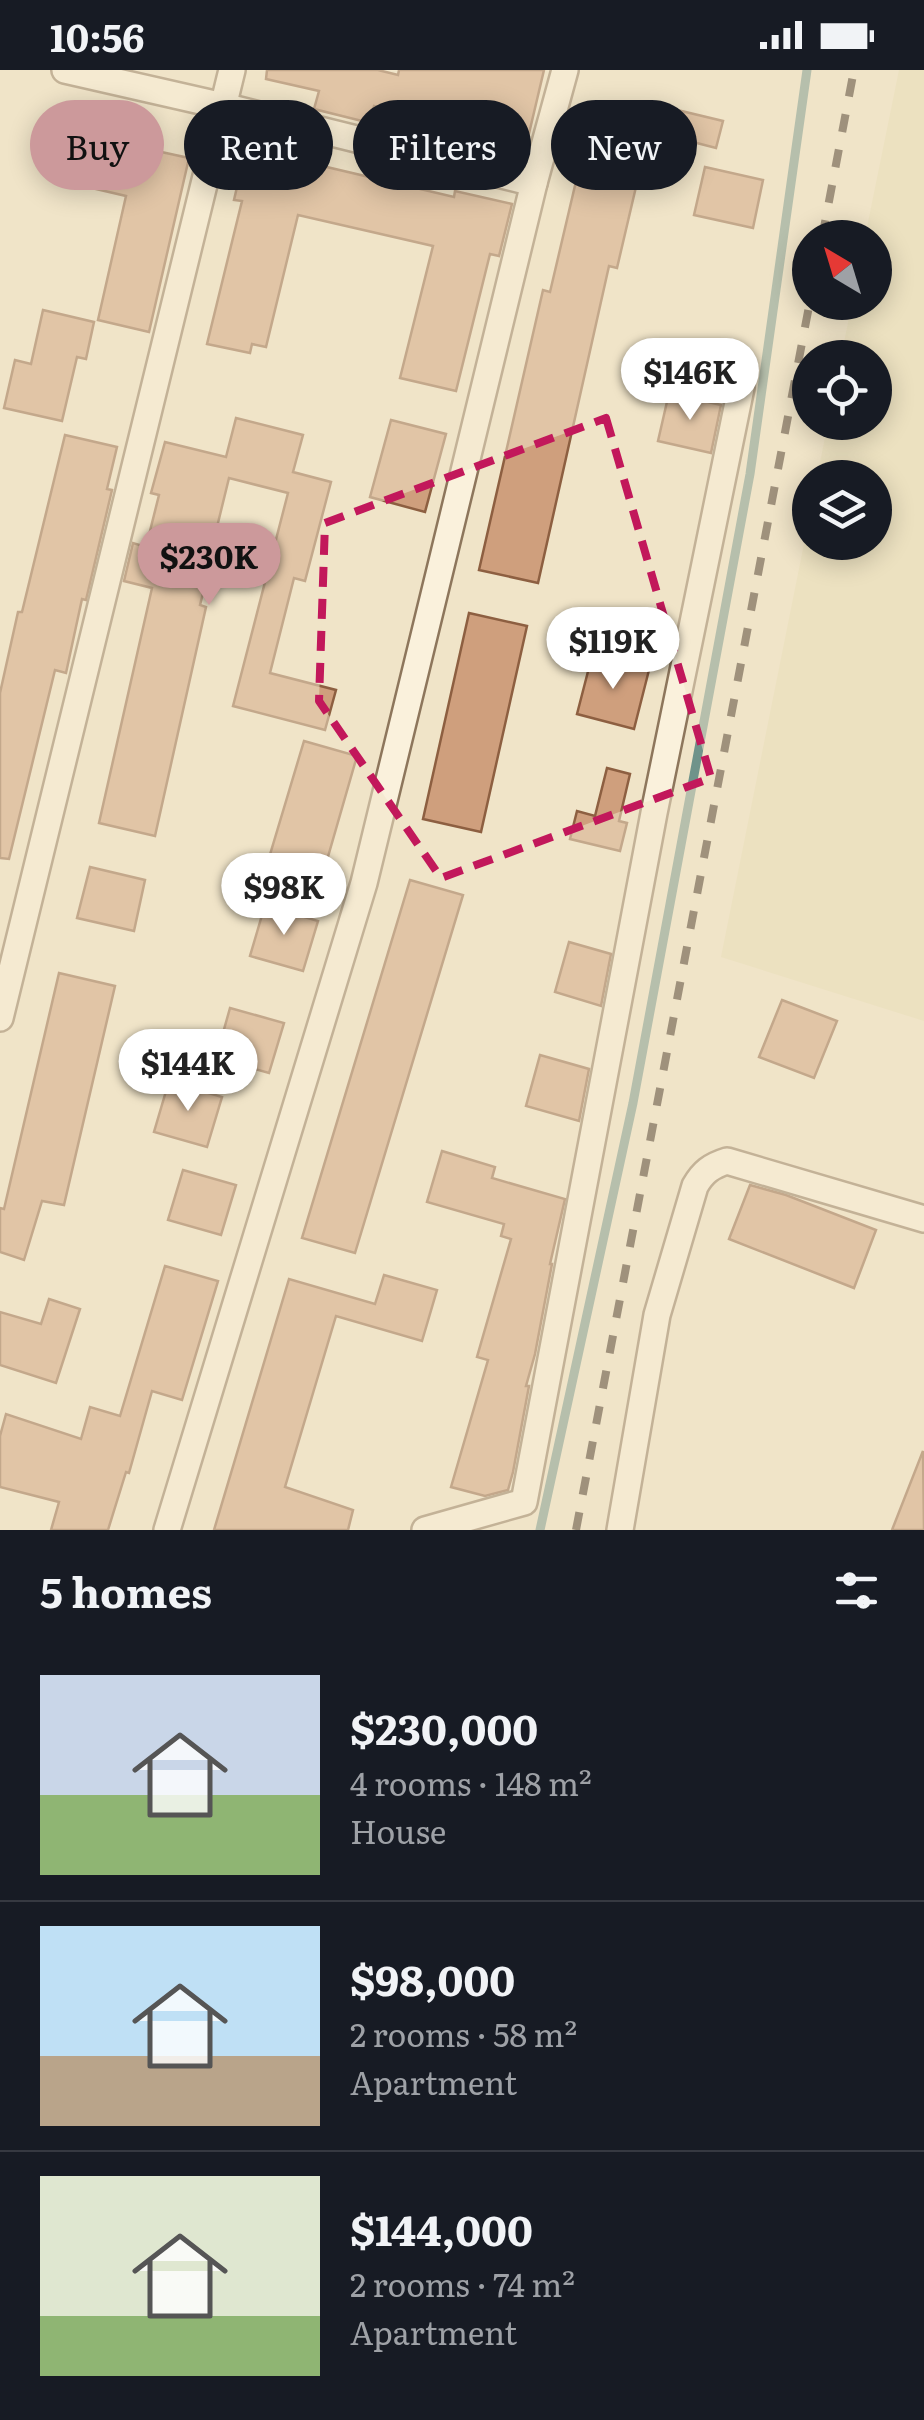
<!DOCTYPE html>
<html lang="en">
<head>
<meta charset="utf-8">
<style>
  body { margin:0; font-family:Literata,serif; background:#242831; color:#f1f3f6; height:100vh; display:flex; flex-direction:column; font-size:38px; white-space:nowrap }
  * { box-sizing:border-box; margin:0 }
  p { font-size:32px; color:#9ea1a6 }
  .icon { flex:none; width:55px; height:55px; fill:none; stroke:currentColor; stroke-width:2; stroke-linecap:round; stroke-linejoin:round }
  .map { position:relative; height:1460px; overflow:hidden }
  .drawer { display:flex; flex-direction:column; background:#171b24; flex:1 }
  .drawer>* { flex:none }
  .guide { position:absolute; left:30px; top:30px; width:865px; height:90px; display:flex; gap:20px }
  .needle { width:65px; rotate:322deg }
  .tools { position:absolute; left:792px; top:150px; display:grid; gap:20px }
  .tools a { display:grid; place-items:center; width:100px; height:100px; border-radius:50%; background:#171b24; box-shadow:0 5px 25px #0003; font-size:50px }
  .price { position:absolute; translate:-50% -85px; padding:0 22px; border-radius:35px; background:#fff; color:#222; font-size:32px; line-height:65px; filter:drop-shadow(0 2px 5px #0008) }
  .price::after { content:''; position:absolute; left:50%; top:60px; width:30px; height:22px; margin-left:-15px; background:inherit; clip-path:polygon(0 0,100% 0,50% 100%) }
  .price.selected { background:#cc999b; color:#111 }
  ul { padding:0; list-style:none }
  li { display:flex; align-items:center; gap:30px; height:250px; padding:0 40px }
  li+li { border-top:2px solid #363941 }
  li span { display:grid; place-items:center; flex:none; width:280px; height:200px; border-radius:0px; color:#555 }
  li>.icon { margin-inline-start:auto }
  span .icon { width:120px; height:120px; fill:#fffc; stroke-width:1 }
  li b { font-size:42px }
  h2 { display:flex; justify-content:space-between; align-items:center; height:120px; padding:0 40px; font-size:42px }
  .pill { padding:0 35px; border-radius:45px; background:#171b24; box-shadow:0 5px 25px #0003; font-size:35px; line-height:90px }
  .pill.selected { background:#cc999b; color:#111 }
  .status { display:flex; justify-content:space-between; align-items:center; height:70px; padding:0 50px; background:#171b24; direction:ltr }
  .status svg { height:28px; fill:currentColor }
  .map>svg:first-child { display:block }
  .farmland { fill:#e6deb5 }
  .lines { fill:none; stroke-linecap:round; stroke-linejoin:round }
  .stream { stroke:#6f938a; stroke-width:9 }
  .building { fill:#cf9f7d; stroke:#8d5f41; stroke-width:2.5 }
  .street-casing { stroke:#8d765c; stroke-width:30 }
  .street { stroke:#faf1dc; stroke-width:25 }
  .rail { stroke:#3d2e20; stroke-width:8; stroke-dasharray:18 18; stroke-linecap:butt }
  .marked { fill:none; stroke:#c2185b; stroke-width:8; stroke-dasharray:20 12; stroke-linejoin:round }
</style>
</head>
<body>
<div class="status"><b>10:56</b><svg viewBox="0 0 49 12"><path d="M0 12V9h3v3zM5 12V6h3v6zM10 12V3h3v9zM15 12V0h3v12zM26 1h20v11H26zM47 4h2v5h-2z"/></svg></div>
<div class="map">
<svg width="924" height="1460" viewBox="0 0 924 1460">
  <rect width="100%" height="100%" fill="#f0e4c8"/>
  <path class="farmland" d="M 899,0 L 924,0 L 924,951 L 721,887 L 810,444 L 810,472 L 875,472 L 875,408 L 817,407 L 828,353 L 875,352 L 875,288 L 841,287 L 852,233 L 875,232 L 875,168 L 865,167 Z"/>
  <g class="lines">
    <path class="stream" d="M 540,1460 L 633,1033 L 750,404 L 807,0"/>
  </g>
  <g class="building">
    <path d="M 267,0 L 378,0 L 398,5 L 399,0 L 544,0 L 527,72 L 374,36 L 370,53 L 314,39 L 319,21 L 266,9 Z"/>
    <path d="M 669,38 L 723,51 L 716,78 L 662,64 Z"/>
    <path d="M 60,60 L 189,88 L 149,262 L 98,250 L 126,126 L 49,108 Z"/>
    <path d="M 585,73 L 643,87 L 617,198 L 609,196 L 538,513 L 479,500 L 543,220 L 550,222 Z"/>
    <path d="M 246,78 L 454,127 L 455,121 L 512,134 L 499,186 L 490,184 L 456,321 L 400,308 L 433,176 L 298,145 L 266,277 L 252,274 L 250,283 L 207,274 L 242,131 L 234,130 Z"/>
    <path d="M 705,97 L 763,110 L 753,158 L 694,145 Z"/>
    <path d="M 43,240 L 94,252 L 86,289 L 77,287 L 62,351 L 4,338 L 15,290 L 31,294 Z"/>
    <path d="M 669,323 L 721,335 L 711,383 L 658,371 Z"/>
    <path d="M 236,348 L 303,365 L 293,402 L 331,412 L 305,511 L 294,508 L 270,603 L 336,620 L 325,660 L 233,636 L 288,423 L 229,408 L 217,457 L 220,457 L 200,535 L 206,537 L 155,766 L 99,753 L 152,518 L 124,511 L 133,473 L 146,477 L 159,425 L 151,423 L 165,372 L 226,387 Z"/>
    <path d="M 391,350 L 446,364 L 425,442 L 370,427 Z"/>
    <path d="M 65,365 L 117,377 L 107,419 L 112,420 L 86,530 L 82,529 L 66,603 L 55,600 L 9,789 L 0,788 L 0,623 L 18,542 L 22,542 Z"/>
    <path d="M 469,543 L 527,556 L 481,762 L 423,749 Z"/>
    <path d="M 592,586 L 649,600 L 634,659 L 577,644 Z"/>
    <path d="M 304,671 L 357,686 L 323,804 L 269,788 Z"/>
    <path d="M 607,698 L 630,704 L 619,751 L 627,753 L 620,781 L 570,769 L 577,741 L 595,746 Z"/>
    <path d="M 90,797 L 145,810 L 134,861 L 77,848 Z"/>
    <path d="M 410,810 L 463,825 L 355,1183 L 302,1168 Z"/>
    <path d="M 265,835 L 318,851 L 303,901 L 250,886 Z"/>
    <path d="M 569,872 L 611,884 L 601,936 L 555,922 Z"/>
    <path d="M 59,903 L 115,916 L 64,1135 L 42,1131 L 24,1190 L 0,1182 L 0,1138 L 4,1139 Z"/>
    <path d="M 782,930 L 837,951 L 814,1008 L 759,987 Z"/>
    <path d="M 230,938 L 284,953 L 269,1003 L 216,988 Z"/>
    <path d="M 540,985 L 589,999 L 579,1051 L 526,1036 Z"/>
    <path d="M 169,1011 L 222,1027 L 207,1077 L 154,1062 Z"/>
    <path d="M 442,1081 L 495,1097 L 492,1108 L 565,1129 L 550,1194 L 552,1194 L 535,1284 L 526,1316 L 529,1316 L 513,1402 L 508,1420 L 485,1426 L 451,1417 L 488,1290 L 477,1287 L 511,1169 L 501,1166 L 504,1154 L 427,1132 Z"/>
    <path d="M 183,1100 L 236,1115 L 221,1165 L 168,1150 Z"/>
    <path d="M 750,1115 L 786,1125 L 876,1160 L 854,1218 L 729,1169 Z"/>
    <path d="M 165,1196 L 218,1211 L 182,1330 L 152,1321 L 129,1403 L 126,1402 L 108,1460 L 51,1460 L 59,1432 L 0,1417 L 0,1366 L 6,1344 L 81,1369 L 90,1337 L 120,1346 Z"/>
    <path d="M 384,1205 L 437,1220 L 422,1271 L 336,1246 L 285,1417 L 353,1440 L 348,1460 L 214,1460 L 289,1209 L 375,1234 Z"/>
    <path d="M 49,1229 L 80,1239 L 56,1313 L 0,1295 L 0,1242 L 41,1254 Z"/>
    <path d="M 923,1381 L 924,1460 L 892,1460 Z"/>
  </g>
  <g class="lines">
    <g class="street-casing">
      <g id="street">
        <path d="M 65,0 L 223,36 L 534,113"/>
        <path d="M 0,948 L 232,0"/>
        <path d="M 167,1460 L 364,813 L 534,113 L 565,0"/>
        <path d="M 425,1460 L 524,1432 L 654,743 L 741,318"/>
        <path d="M 620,1460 L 657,1245 L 695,1116 C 703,1102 711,1096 727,1091 L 924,1149"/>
      </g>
    </g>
    <use href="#street" class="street"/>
    <g class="rail">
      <path d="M 822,168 L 854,0"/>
      <path d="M 576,1460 L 810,231"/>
    </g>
  </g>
  <path d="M0 0H924V1460H0ZM 606,348 L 711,708 L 441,808 L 319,631 L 325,453 Z" fill="#f0e4c8" fill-opacity=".55" fill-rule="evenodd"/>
  <path class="marked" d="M 606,348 L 711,708 L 441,808 L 319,631 L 325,453 Z"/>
</svg>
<div class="tools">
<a><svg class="needle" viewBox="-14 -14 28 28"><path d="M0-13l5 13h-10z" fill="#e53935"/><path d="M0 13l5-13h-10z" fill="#9ea1a6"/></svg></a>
<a><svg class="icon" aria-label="locate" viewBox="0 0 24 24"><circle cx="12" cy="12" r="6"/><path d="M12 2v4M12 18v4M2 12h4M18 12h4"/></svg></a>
<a><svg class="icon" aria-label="layers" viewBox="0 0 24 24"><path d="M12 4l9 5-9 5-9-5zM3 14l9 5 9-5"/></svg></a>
</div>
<b class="price" style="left:690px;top:353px">$146K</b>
<b class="price selected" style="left:209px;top:538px">$230K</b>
<b class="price" style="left:613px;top:622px">$119K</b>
<b class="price" style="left:284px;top:868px">$98K</b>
<b class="price" style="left:188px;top:1044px">$144K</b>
<div class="guide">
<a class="pill selected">Buy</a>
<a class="pill">Rent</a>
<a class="pill">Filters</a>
<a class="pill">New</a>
</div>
</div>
<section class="drawer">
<h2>5 homes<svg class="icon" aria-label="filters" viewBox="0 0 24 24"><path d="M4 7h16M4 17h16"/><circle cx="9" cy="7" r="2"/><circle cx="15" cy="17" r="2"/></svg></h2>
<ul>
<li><span style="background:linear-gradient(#c9d6e8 60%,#8fb573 0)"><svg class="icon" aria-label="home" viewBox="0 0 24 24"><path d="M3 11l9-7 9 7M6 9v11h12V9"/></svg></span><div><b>$230,000</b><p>4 rooms · 148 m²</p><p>House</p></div></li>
<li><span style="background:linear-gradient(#bfe0f5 65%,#b9a48a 0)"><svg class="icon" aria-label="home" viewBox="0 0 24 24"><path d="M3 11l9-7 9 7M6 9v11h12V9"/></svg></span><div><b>$98,000</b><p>2 rooms · 58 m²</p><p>Apartment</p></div></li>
<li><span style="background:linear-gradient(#dfe7d0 70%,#8fb573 0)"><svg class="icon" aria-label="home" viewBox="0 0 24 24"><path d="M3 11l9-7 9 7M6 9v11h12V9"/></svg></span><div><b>$144,000</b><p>2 rooms · 74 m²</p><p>Apartment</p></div></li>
</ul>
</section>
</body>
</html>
